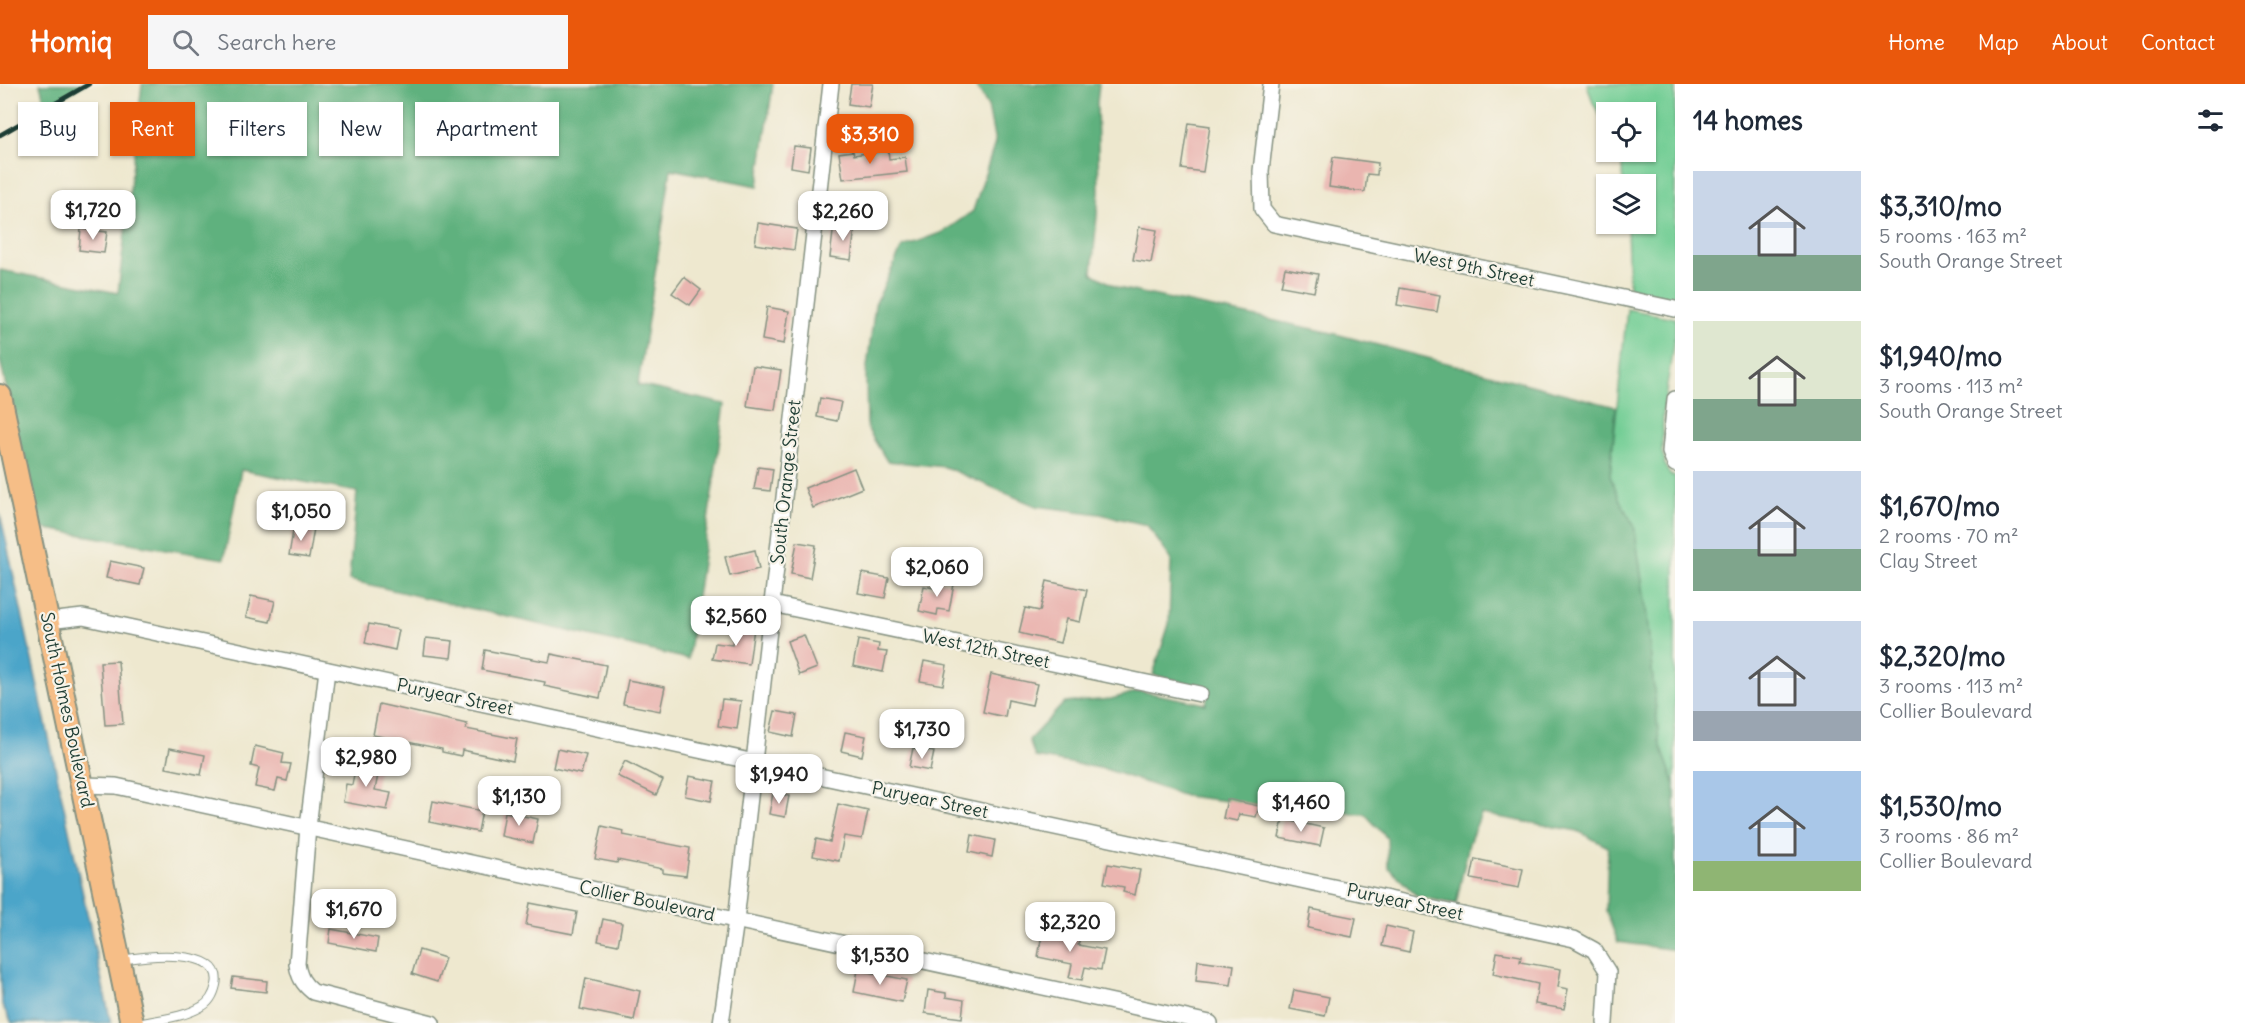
<!DOCTYPE html>
<html lang="en">
<head>
<meta charset="utf-8">
<style>
  body { margin:0; font-family:Delius,sans-serif; background:#f6f6f7; color:#1f2937; height:100vh; display:flex; flex-direction:column; font-size:22px; white-space:nowrap }
  * { box-sizing:border-box; margin:0 }
  p { font-size:20px; color:#747a83 }
  .icon { flex:none; width:33px; height:33px; fill:none; stroke:currentColor; stroke-width:2; stroke-linecap:round; stroke-linejoin:round }
  .map { position:relative; flex:1; overflow:hidden }
  .sheet { display:flex; flex-direction:column; background:#fff; width:570px }
  .sheet>* { flex:none }
  .hud { position:absolute; left:18px; top:18px; width:570px; height:54px; display:flex; gap:12px }
  .tools { position:absolute; left:1596px; top:18px; display:grid; gap:12px }
  .tools a { display:grid; place-items:center; width:60px; height:60px; border-radius:0px; background:#fff; box-shadow:0 2px 4px #0004; font-size:30px }
  .price { position:absolute; translate:-50% -51px; padding:0 14px; border-radius:12px; background:#fff; color:#222; font-size:20px; line-height:39px; filter:drop-shadow(0 2px 3px #0008) }
  .price::after { content:''; position:absolute; left:50%; top:36px; width:18px; height:14px; margin-left:-9px; background:inherit; clip-path:polygon(0 0,100% 0,50% 100%) }
  .price.active { background:#ea580c; color:#fff }
  ul { padding:0; list-style:none }
  li { display:flex; align-items:center; gap:18px; height:150px; padding:0 18px }
  li span { display:grid; place-items:center; flex:none; width:168px; height:120px; border-radius:0px; color:#555 }
  li>.icon { margin-inline-start:auto }
  span .icon { width:72px; height:72px; fill:#fffc; stroke-width:1 }
  li b { font-size:26px }
  h2 { display:flex; justify-content:space-between; align-items:center; height:72px; padding:0 18px; font-size:26px }
  .pill { padding:0 21px; border-radius:0px; background:#fff; box-shadow:0 2px 4px #0004; font-size:21px; line-height:54px }
  .pill.active { background:#ea580c; color:#fff }
  header { display:flex; align-items:center; gap:36px; box-sizing:border-box; height:84px; padding:0 30px; background:#ea580c; color:#fff }
  header strong { font-size:28px }
  nav { display:flex; gap:33px; margin-inline-start:auto; font-size:21px }
  .search { width:420px; height:54px; background:#f6f6f7; display:flex; align-items:center; gap:15px; box-sizing:border-box; padding:0 21px; border-radius:0px; color:#747a83; font-size:22px }
  main { display:flex; flex:1; min-height:0 }
  .map>svg:first-child { display:block }
  .green { fill:#73ce95; stroke:#498664; stroke-width:1.5 }
  .forest { fill:#5eb17e; stroke:#3e7759; stroke-width:1.5 }
  .water { fill:#4ca5c9; stroke:#36717e; stroke-width:1.5 }
  .building { fill:#eab5b0 }
  .lines { fill:none; stroke-linecap:round; stroke-linejoin:round }
  .service-casing { stroke:#869282; stroke-width:10 }
  .minor-casing { stroke:#869282; stroke-width:18 }
  .primary-casing { stroke:#869282; stroke-width:26 }
  .service { stroke:#fff; stroke-width:8 }
  .minor { stroke:#fff; stroke-width:15 }
  .primary { stroke:#f6be87; stroke-width:22 }
  .rail { stroke:#1f3d34; stroke-width:4.5 }
  .labels { text-anchor:middle; stroke-width:4.5; stroke-linejoin:round; paint-order:stroke }
  .street-label { font-size:18px; fill:#1f3d34; stroke:#f7f3e8 }
</style>
</head>
<body>
<header>
<strong>Homiq</strong>
<div class="search"><svg class="icon" aria-label="search" viewBox="0 0 24 24"><circle cx="10" cy="10" r="6"/><path d="M15 15l6 6"/></svg>Search here</div>
<nav><a>Home</a><a>Map</a><a>About</a><a>Contact</a></nav>
</header>
<main>
<div class="map">
<svg width="1675" height="939" viewBox="0 0 1675 939">
  <rect width="100%" height="100%" fill="#f7f3e8"/>
  <filter id="ink" filterUnits="userSpaceOnUse"><feTurbulence type="fractalNoise" baseFrequency=".0167" numOctaves="2"/><feDisplacementMap in="SourceGraphic" scale="12" xChannelSelector="R" yChannelSelector="G"/><feConvolveMatrix kernelMatrix="1 2 1 2 8 2 1 2 1" color-interpolation-filters="sRGB"/></filter>
  <filter id="wash" filterUnits="userSpaceOnUse"><feTurbulence type="fractalNoise" baseFrequency=".008" numOctaves="4" result="noise"/><feDisplacementMap in="SourceGraphic" scale="24" xChannelSelector="R" yChannelSelector="G"/><feGaussianBlur stdDeviation="1.35" result="paint"/><feColorMatrix in="noise" values="0 0 0 0 0 0 0 0 0 0 0 0 0 0 0 0 0 1.4 0 .05"/><feComposite in="paint" operator="in"/></filter>
  <g filter="url(#wash)">
    <rect width="100%" height="100%" fill="#eee8cf"/>
    <g class="green">
      <path d="M 1587,0 L 1675,0 L 1675,216 L 1629,207 L 1627,140 L 1646,140 L 1646,100 L 1623,100 L 1621,68 L 1646,68 L 1646,28 L 1606,28 L 1606,42 L 1593,19 Z"/>
      <path d="M 1627,225 L 1675,234 L 1675,249 L 1663,329 L 1662,368 L 1665,377 L 1664,380 L 1670,391 L 1675,392 L 1675,701 L 1659,658 L 1646,525 L 1634,441 L 1621,419 L 1610,391 Z"/>
    </g>
    <g class="forest">
      <path d="M 40,0 L 85,0 L 46,23 Z"/>
      <path d="M 142,0 L 773,0 L 758,102 L 671,85 L 638,301 L 725,320 L 688,575 L 349,496 L 357,408 L 241,386 L 224,475 L 36,443 L 0,275 L 0,186 L 118,209 Z"/>
      <path d="M 975,0 L 1099,0 L 1097,19 L 1099,108 L 1092,189 L 1118,204 L 1328,248 L 1616,323 L 1610,391 L 1621,419 L 1634,441 L 1646,525 L 1659,657 L 1675,701 L 1675,866 L 1618,858 L 1606,827 L 1608,763 L 1578,747 L 1481,730 L 1469,759 L 1456,820 L 1417,812 L 1388,783 L 1387,754 L 1365,730 L 1310,727 L 1185,712 L 1105,685 L 1035,673 L 1029,656 L 1064,619 L 1111,615 L 1140,607 L 1206,620 L 1209,604 L 1153,591 L 1169,540 L 1171,475 L 1147,441 L 1100,430 L 1036,422 L 945,383 L 887,377 L 867,344 L 866,291 L 875,221 L 902,163 L 943,148 L 973,127 L 995,59 L 988,22 Z"/>
    </g>
    <path class="water" d="M 0,429 L 2,438 L 111,939 L 12,939 L 2,921 L 0,863 Z"/>
    <g id="blocks">
      <g class="building">
        <path d="M 851,0 L 873,0 L 869,23 L 848,20 Z"/>
        <path d="M 1189,39 L 1210,42 L 1203,88 L 1182,85 Z"/>
        <path d="M 794,62 L 811,64 L 808,86 L 791,83 Z"/>
        <path d="M 888,66 L 889,75 L 905,73 L 907,88 L 843,95 L 839,69 L 853,67 L 854,71 Z"/>
        <path d="M 1333,73 L 1378,79 L 1377,91 L 1367,90 L 1365,108 L 1329,103 Z"/>
        <path d="M 758,139 L 797,145 L 794,166 L 755,160 Z"/>
        <path d="M 834,140 L 855,143 L 851,176 L 830,173 Z"/>
        <path d="M 1139,143 L 1157,146 L 1151,179 L 1133,176 Z"/>
        <path d="M 81,145 L 107,148 L 104,169 L 79,166 Z"/>
        <path d="M 1285,184 L 1318,190 L 1314,208 L 1281,202 Z"/>
        <path d="M 684,193 L 701,206 L 690,221 L 672,209 Z"/>
        <path d="M 1400,204 L 1440,211 L 1437,228 L 1397,221 Z"/>
        <path d="M 767,223 L 789,227 L 784,260 L 762,256 Z"/>
        <path d="M 753,282 L 781,286 L 775,326 L 747,322 Z"/>
        <path d="M 820,314 L 841,318 L 837,337 L 817,333 Z"/>
        <path d="M 758,383 L 773,385 L 770,407 L 754,405 Z"/>
        <path d="M 854,384 L 862,404 L 813,424 L 805,404 Z"/>
        <path d="M 294,441 L 314,444 L 309,474 L 289,471 Z"/>
        <path d="M 797,458 L 816,461 L 810,494 L 791,490 Z"/>
        <path d="M 755,466 L 759,485 L 730,492 L 725,473 Z"/>
        <path d="M 110,477 L 144,484 L 140,501 L 106,494 Z"/>
        <path d="M 862,489 L 889,494 L 885,514 L 858,509 Z"/>
        <path d="M 936,497 L 954,500 L 949,527 L 938,525 L 937,531 L 919,527 L 924,502 L 935,504 Z"/>
        <path d="M 1047,497 L 1087,506 L 1080,538 L 1066,535 L 1060,559 L 1019,549 L 1025,524 L 1040,527 Z"/>
        <path d="M 251,512 L 275,517 L 270,538 L 246,533 Z"/>
        <path d="M 369,540 L 399,546 L 395,566 L 365,559 Z"/>
        <path d="M 735,541 L 754,544 L 749,580 L 712,575 L 715,559 L 732,561 Z"/>
        <path d="M 804,551 L 817,584 L 799,591 L 787,557 Z"/>
        <path d="M 426,554 L 453,557 L 451,574 L 424,571 Z"/>
        <path d="M 858,556 L 879,560 L 878,567 L 887,568 L 883,588 L 853,582 Z"/>
        <path d="M 485,566 L 549,578 L 551,570 L 606,581 L 600,614 L 544,602 L 545,598 L 482,586 Z"/>
        <path d="M 118,577 L 123,640 L 105,641 L 100,578 Z"/>
        <path d="M 924,577 L 947,581 L 943,601 L 920,597 Z"/>
        <path d="M 991,590 L 1037,600 L 1032,621 L 1008,616 L 1005,633 L 983,628 Z"/>
        <path d="M 628,596 L 665,603 L 660,627 L 623,620 Z"/>
        <path d="M 722,615 L 741,617 L 737,645 L 718,642 Z"/>
        <path d="M 379,620 L 467,640 L 466,645 L 517,655 L 513,677 L 462,666 L 461,672 L 442,668 L 442,665 L 373,651 Z"/>
        <path d="M 775,627 L 797,631 L 793,653 L 770,648 Z"/>
        <path d="M 845,648 L 866,652 L 862,672 L 841,667 Z"/>
        <path d="M 255,662 L 284,669 L 282,679 L 291,680 L 287,697 L 278,695 L 275,707 L 255,703 L 259,684 L 251,682 Z"/>
        <path d="M 170,664 L 205,671 L 201,691 L 166,684 Z"/>
        <path d="M 913,664 L 934,668 L 930,687 L 909,683 Z"/>
        <path d="M 557,665 L 586,671 L 581,690 L 553,684 Z"/>
        <path d="M 357,676 L 380,681 L 375,706 L 391,709 L 387,726 L 343,718 L 346,700 L 352,701 Z"/>
        <path d="M 625,677 L 663,696 L 656,711 L 617,692 Z"/>
        <path d="M 689,692 L 715,697 L 711,717 L 685,712 Z"/>
        <path d="M 773,709 L 789,712 L 785,733 L 769,730 Z"/>
        <path d="M 1227,715 L 1259,722 L 1256,733 L 1239,730 L 1237,737 L 1223,734 Z"/>
        <path d="M 433,717 L 482,727 L 478,748 L 429,738 Z"/>
        <path d="M 838,720 L 868,727 L 862,755 L 844,752 L 839,777 L 813,772 L 816,755 L 830,758 Z"/>
        <path d="M 505,728 L 538,735 L 533,759 L 501,752 Z"/>
        <path d="M 1283,735 L 1324,744 L 1320,762 L 1279,754 Z"/>
        <path d="M 602,742 L 624,747 L 623,751 L 690,764 L 686,792 L 663,789 L 663,785 L 618,776 L 617,779 L 595,775 Z"/>
        <path d="M 972,751 L 995,756 L 992,773 L 969,768 Z"/>
        <path d="M 1475,775 L 1523,785 L 1519,804 L 1471,795 Z"/>
        <path d="M 1108,780 L 1140,786 L 1135,811 L 1123,808 L 1124,803 L 1104,799 Z"/>
        <path d="M 530,819 L 577,828 L 573,850 L 526,841 Z"/>
        <path d="M 1311,825 L 1356,834 L 1352,853 L 1308,844 Z"/>
        <path d="M 603,835 L 622,839 L 618,861 L 598,857 Z"/>
        <path d="M 1386,842 L 1413,848 L 1409,868 L 1382,862 Z"/>
        <path d="M 331,845 L 378,854 L 376,868 L 329,859 Z"/>
        <path d="M 1043,845 L 1080,853 L 1078,861 L 1105,866 L 1101,886 L 1085,883 L 1082,896 L 1069,894 L 1072,880 L 1038,873 Z"/>
        <path d="M 419,866 L 445,874 L 437,898 L 412,890 Z"/>
        <path d="M 1497,868 L 1521,872 L 1520,878 L 1561,885 L 1558,903 L 1568,905 L 1564,925 L 1535,920 L 1538,900 L 1493,890 Z"/>
        <path d="M 1198,876 L 1234,881 L 1231,901 L 1196,897 Z"/>
        <path d="M 858,886 L 907,896 L 902,918 L 854,908 Z"/>
        <path d="M 233,893 L 267,897 L 266,908 L 231,904 Z"/>
        <path d="M 586,894 L 640,907 L 634,936 L 580,925 Z"/>
        <path d="M 928,906 L 946,909 L 946,913 L 964,916 L 962,934 L 925,929 Z"/>
        <path d="M 1294,906 L 1329,913 L 1325,932 L 1290,925 Z"/>
      </g>
    </g>
  </g>
  <g filter="url(#ink)">
    <use href="#blocks" fill-opacity="0" stroke="#869282" stroke-width="1.5"/>
    <g class="lines">
      <g class="service-casing">
        <path id="service" d="M 122,876 C 141,872 225,862 216,901 C 214,910 209,919 201,923 C 184,933 162,935 143,939"/>
      </g>
      <g class="minor-casing">
        <g id="minor">
          <path d="M 1271,0 L 1261,87 L 1262,125 L 1274,140 L 1675,225"/>
          <path d="M 1675,315 L 1670,368 L 1675,380"/>
          <path d="M 772,520 L 1200,610"/>
          <path d="M 48,537 L 83,533 L 1574,855 L 1594,866 L 1608,888 L 1605,939"/>
          <path d="M 327,586 L 308,743 L 297,880 C 299,893 303,900 313,908 L 432,939"/>
          <path d="M 83,701 L 116,702 L 1210,939"/>
          <path d="M 721,939 L 736,836 L 831,0"/>
        </g>
      </g>
      <g class="primary-casing">
        <path id="primary" d="M 0,312 L 132,939"/>
      </g>
      <use href="#service" class="service"/>
      <use href="#minor" class="minor"/>
      <use href="#primary" class="primary"/>
      <path class="rail" d="M 0,51 L 89,0"/>
    </g>
  </g>
  <g class="labels">
    <g class="street-label">
      <text transform="translate(1474 184) rotate(12)" y="6">West 9th Street</text>
      <text transform="translate(786 398) rotate(-84)" y="6">South Orange Street</text>
      <text transform="translate(986 565) rotate(12)" y="6">West 12th Street</text>
      <text transform="translate(455 613) rotate(12)" y="6">Puryear Street</text>
      <text transform="translate(67 626) rotate(78)" y="6">South Holmes Boulevard</text>
      <text transform="translate(930 716) rotate(12)" y="6">Puryear Street</text>
      <text transform="translate(647 817) rotate(12)" y="6">Collier Boulevard</text>
      <text transform="translate(1405 818) rotate(12)" y="6">Puryear Street</text>
    </g>
  </g>
</svg>
<div class="tools">
<a><svg class="icon" aria-label="locate" viewBox="0 0 24 24"><circle cx="12" cy="12" r="6"/><path d="M12 2v4M12 18v4M2 12h4M18 12h4"/></svg></a>
<a><svg class="icon" aria-label="layers" viewBox="0 0 24 24"><path d="M12 4l9 5-9 5-9-5zM3 14l9 5 9-5"/></svg></a>
</div>
<b class="price active" style="left:870px;top:81px">$3,310</b>
<b class="price" style="left:93px;top:157px">$1,720</b>
<b class="price" style="left:843px;top:158px">$2,260</b>
<b class="price" style="left:301px;top:458px">$1,050</b>
<b class="price" style="left:937px;top:514px">$2,060</b>
<b class="price" style="left:736px;top:563px">$2,560</b>
<b class="price" style="left:922px;top:676px">$1,730</b>
<b class="price" style="left:366px;top:704px">$2,980</b>
<b class="price" style="left:779px;top:721px">$1,940</b>
<b class="price" style="left:519px;top:743px">$1,130</b>
<b class="price" style="left:1301px;top:749px">$1,460</b>
<b class="price" style="left:354px;top:856px">$1,670</b>
<b class="price" style="left:1070px;top:869px">$2,320</b>
<b class="price" style="left:880px;top:902px">$1,530</b>
<div class="hud">
<a class="pill">Buy</a>
<a class="pill active">Rent</a>
<a class="pill">Filters</a>
<a class="pill">New</a>
<a class="pill">Apartment</a>
</div>
</div>
<section class="sheet">
<h2>14 homes<svg class="icon" aria-label="filters" viewBox="0 0 24 24"><path d="M4 7h16M4 17h16"/><circle cx="9" cy="7" r="2"/><circle cx="15" cy="17" r="2"/></svg></h2>
<ul>
<li><span style="background:linear-gradient(#c9d6e8 70%,#7fa58c 0)"><svg class="icon" aria-label="home" viewBox="0 0 24 24"><path d="M3 11l9-7 9 7M6 9v11h12V9"/></svg></span><div><b>$3,310/mo</b><p>5 rooms · 163 m²</p><p>South Orange Street</p></div></li>
<li><span style="background:linear-gradient(#dfe7d0 65%,#7fa58c 0)"><svg class="icon" aria-label="home" viewBox="0 0 24 24"><path d="M3 11l9-7 9 7M6 9v11h12V9"/></svg></span><div><b>$1,940/mo</b><p>3 rooms · 113 m²</p><p>South Orange Street</p></div></li>
<li><span style="background:linear-gradient(#c9d6e8 65%,#7fa58c 0)"><svg class="icon" aria-label="home" viewBox="0 0 24 24"><path d="M3 11l9-7 9 7M6 9v11h12V9"/></svg></span><div><b>$1,670/mo</b><p>2 rooms · 70 m²</p><p>Clay Street</p></div></li>
<li><span style="background:linear-gradient(#c9d6e8 75%,#9aa5b1 0)"><svg class="icon" aria-label="home" viewBox="0 0 24 24"><path d="M3 11l9-7 9 7M6 9v11h12V9"/></svg></span><div><b>$2,320/mo</b><p>3 rooms · 113 m²</p><p>Collier Boulevard</p></div></li>
<li><span style="background:linear-gradient(#a9c7e8 75%,#8fb573 0)"><svg class="icon" aria-label="home" viewBox="0 0 24 24"><path d="M3 11l9-7 9 7M6 9v11h12V9"/></svg></span><div><b>$1,530/mo</b><p>3 rooms · 86 m²</p><p>Collier Boulevard</p></div></li>
</ul>
</section>
</main>
</body>
</html>
